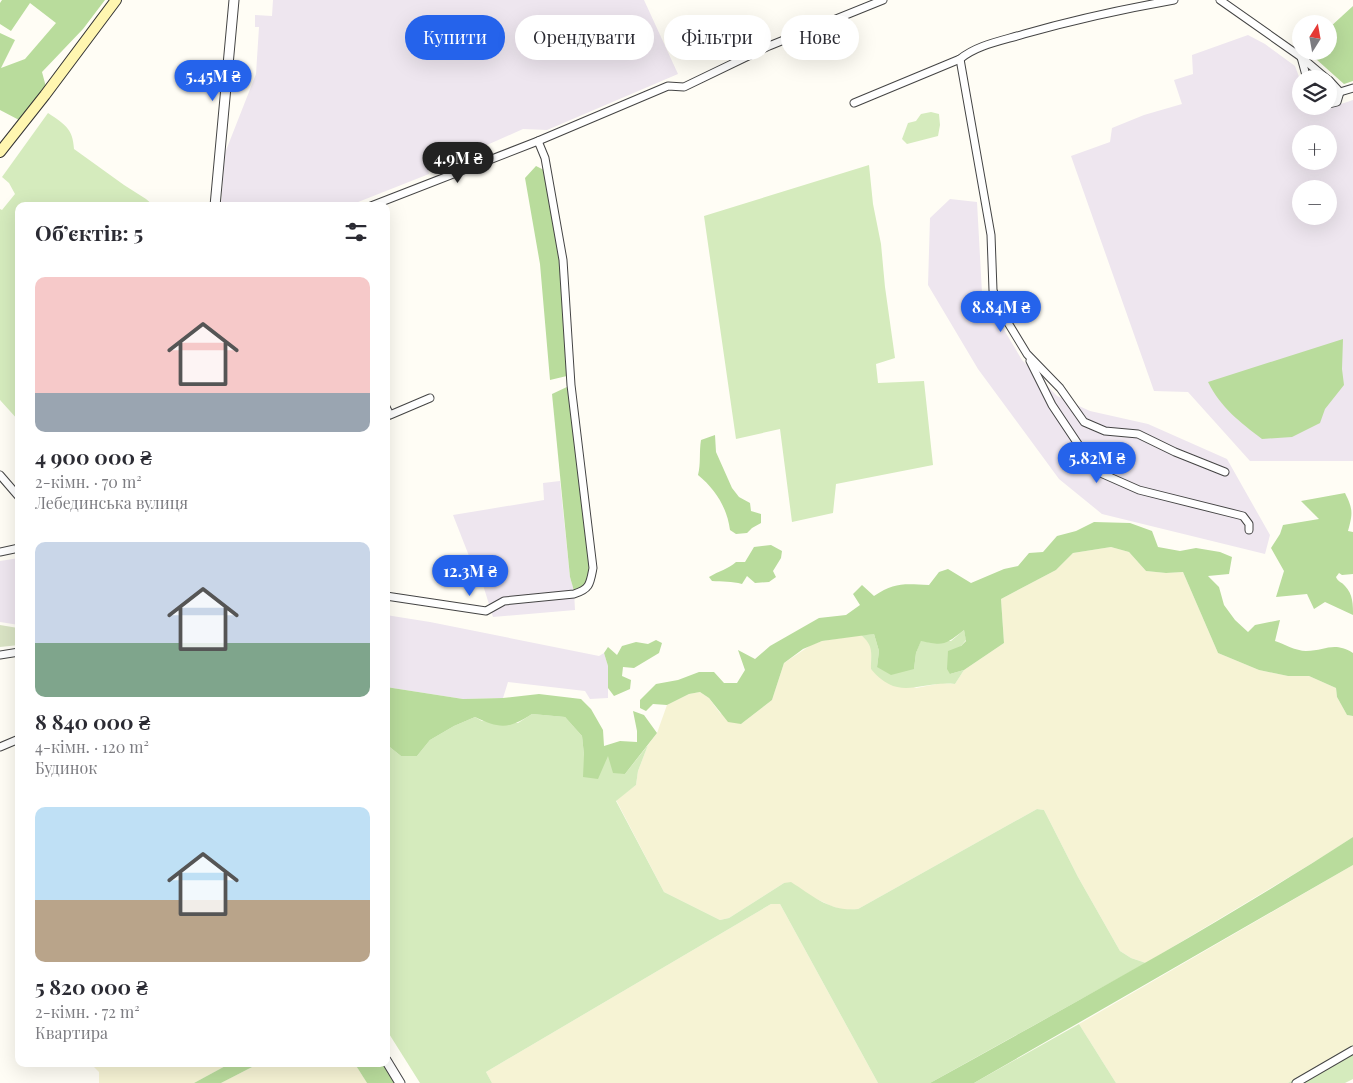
<!DOCTYPE html>
<html lang="uk">
<head>
<meta charset="utf-8">
<style>
  body { margin:0; font-family:"Playfair Display",serif; background:#f2f2f3; color:#2b2b33; height:100vh; display:flex; flex-direction:column; font-size:19px; white-space:nowrap }
  * { box-sizing:border-box; margin:0 }
  p { font-size:16px; color:#7c7c81 }
  .icon { flex:none; width:28px; height:28px; fill:none; stroke:currentColor; stroke-width:2; stroke-linecap:round; stroke-linejoin:round }
  .map { position:relative; flex:1; overflow:hidden }
  .panel { position:absolute; left:15px; top:202px; width:375px; height:865px; display:flex; flex-direction:column; background:#fff; border-radius:10px; box-shadow:0 5px 20px #0002 }
  .panel>* { flex:none }
  .banner { position:absolute; left:405px; top:15px; width:475px; height:45px; display:flex; gap:10px }
  .needle { width:32px; rotate:11deg }
  .buttons { position:absolute; left:1292px; top:15px; display:grid; gap:10px }
  .buttons a { display:grid; place-items:center; width:45px; height:45px; border-radius:50%; background:#fff; box-shadow:0 5px 20px #0002; font-size:25px }
  .price { position:absolute; translate:-50% -42px; padding:0 11px; border-radius:18px; background:#2563eb; color:#fff; font-size:16px; line-height:32px; filter:drop-shadow(0 1px 2px #0008) }
  .price::after { content:''; position:absolute; left:50%; top:30px; width:15px; height:11px; margin-left:-8px; background:inherit; clip-path:polygon(0 0,100% 0,50% 100%) }
  .price.active { background:#222; color:#fff }
  ul { padding:0; list-style:none }
  li { display:grid; align-content:center; gap:10px; height:265px; padding:0 20px }
  li span { display:grid; place-items:center; height:155px; border-radius:10px; color:#555 }
  li>.icon { margin-inline-start:auto }
  span .icon { width:90px; height:90px; fill:#fffc; stroke-width:1 }
  li b { font-size:21px }
  h2 { display:flex; justify-content:space-between; align-items:center; height:60px; padding:0 20px; font-size:21px }
  .tag { padding:0 18px; border-radius:22px; background:#fff; box-shadow:0 5px 20px #0002; font-size:18px; line-height:45px }
  .tag.active { background:#2563eb; color:#fff }
  .map>svg:first-child { display:block }
  .industrial { fill:#eee6ef; fill-rule:evenodd }
  .farmland { fill:#f6f3d4 }
  .green { fill:#d5ebbd }
  .forest { fill:#b9dc9c }
  .cemetery { fill:#d9e3c4 }
  .lines { fill:none; stroke-linecap:round; stroke-linejoin:round }
  .minor-casing { stroke:#444; stroke-width:9 }
  .tertiary-casing { stroke:#444; stroke-width:11 }
  .secondary-casing { stroke:#333; stroke-width:12 }
  .minor { stroke:#fff; stroke-width:7 }
  .tertiary { stroke:#fff; stroke-width:9 }
  .secondary { stroke:#fff6b0; stroke-width:10 }
</style>
</head>
<body>
<div class="map">
<svg width="1353" height="1083" viewBox="0 0 1353 1083">
  <rect width="100%" height="100%" fill="#fffdf5"/>
  <g class="industrial">
    <path d="M 273,0 L 644,0 L 678,74 L 547,130 L 523,129 L 469,153 L 470,156 L 457,161 L 450,146 L 431,153 L 425,155 L 429,174 L 348,206 L 221,206 L 225,153 L 256,74 L 259,27 L 255,27 L 255,15 L 272,16 Z"/>
    <path d="M 1248,35 L 1265,44 L 1295,66 L 1301,82 L 1301,106 L 1311,106 L 1314,113 L 1353,100 L 1353,461 L 1250,461 L 1188,392 L 1154,391 L 1071,156 L 1110,142 L 1112,128 L 1144,115 L 1182,104 L 1174,80 L 1193,74 L 1192,55 ZM 1301,134 L 1329,134 L 1329,161 L 1301,161 ZM 1301,189 L 1329,189 L 1329,216 L 1301,216 Z"/>
    <path d="M 950,199 L 977,202 L 982,293 L 1022,360 L 1057,396 L 1090,411 L 1148,424 L 1227,459 L 1270,535 L 1265,554 L 1102,514 L 1059,479 L 978,369 L 928,285 L 930,218 Z"/>
    <path d="M 560,481 L 570,577 L 574,591 L 575,610 L 493,617 L 483,585 L 480,584 L 453,515 L 544,500 L 543,483 Z"/>
    <path d="M 19,558 L 19,625 L 0,622 L 0,561 Z"/>
    <path d="M 386,615 L 430,622 L 599,656 L 604,653 L 608,666 L 608,698 L 590,699 L 585,691 L 508,682 L 503,698 L 463,699 L 386,687 Z"/>
  </g>
  <g class="farmland">
    <path d="M 1111,547 L 1129,552 L 1146,571 L 1166,573 L 1183,572 L 1218,653 L 1259,670 L 1288,676 L 1309,676 L 1336,688 L 1337,697 L 1347,715 L 1353,716 L 1353,837 L 1319,859 L 1146,963 L 1131,958 L 1120,951 L 1078,877 L 1044,810 L 1037,809 L 858,909 L 844,910 L 831,906 L 784,883 L 729,918 L 720,920 L 664,892 L 616,800 L 636,785 L 638,771 L 648,745 L 657,733 L 667,705 L 689,694 L 700,692 L 709,698 L 720,713 L 741,724 L 772,700 L 784,663 L 811,645 L 822,641 L 861,635 L 870,642 L 872,649 L 871,669 L 916,688 L 942,683 L 955,684 L 964,670 L 1004,643 L 1001,599 L 1056,570 L 1073,553 Z"/>
    <path d="M 1353,865 L 1353,1045 L 1288,1083 L 1116,1083 L 1079,1024 Z"/>
    <path d="M 771,904 L 780,904 L 878,1083 L 492,1083 L 486,1072 Z"/>
    <path d="M 91,1064 L 229,1064 L 194,1083 L 99,1083 L 99,1072 Z"/>
    <path d="M 258,1064 L 355,1064 L 367,1083 L 221,1083 Z"/>
  </g>
  <g class="green">
    <path d="M 931,112 L 939,114 L 940,125 L 938,136 L 907,144 L 902,139 L 908,123 L 916,121 L 921,114 Z"/>
    <path d="M 48,113 C 64,124 73,128 74,149 L 124,185 L 146,199 L 154,206 L 19,206 L 19,421 L 0,400 L 0,209 L 2,210 L 15,194 L 9,183 L 2,177 Z"/>
    <path d="M 869,165 L 873,204 L 881,244 L 885,287 L 895,358 L 876,364 L 878,383 L 924,381 L 933,465 L 836,484 L 833,513 L 792,522 L 780,429 L 736,439 L 704,216 Z"/>
    <path d="M 964,630 L 966,640 L 961,646 L 950,674 L 964,670 L 955,684 C 920,680 899,703 871,669 C 871,653 874,646 861,635 L 874,634 L 879,651 L 877,667 L 914,669 L 916,653 L 921,640 L 951,641 Z"/>
    <path d="M 532,714 L 565,717 L 582,736 L 584,755 L 608,755 L 625,774 L 648,745 L 638,771 L 636,785 L 616,801 L 664,892 L 720,920 L 729,918 L 784,883 L 791,882 C 813,896 830,912 858,909 L 1037,809 L 1044,810 L 1078,877 L 1120,951 L 1131,958 L 1146,963 L 930,1083 L 878,1083 L 780,904 L 771,904 L 486,1072 L 492,1083 L 420,1083 L 386,1029 L 386,744 L 401,756 L 417,756 L 430,740 L 454,726 L 475,717 L 482,721 L 518,723 Z"/>
    <path d="M 1079,1024 L 1116,1083 L 974,1083 Z"/>
    <path d="M 1353,1045 L 1353,1079 L 1345,1083 L 1288,1083 Z"/>
  </g>
  <g class="forest">
    <path d="M 2,0 L 105,0 L 83,29 L 42,72 L 46,87 L 21,121 L 0,110 L 0,33 L 15,40 L 1,68 L 25,59 L 56,23 L 30,3 L 11,31 L 0,24 L 0,3 Z"/>
    <path d="M 1353,6 L 1353,81 L 1344,84 L 1307,51 L 1329,51 L 1329,28 Z"/>
    <path d="M 536,166 L 546,171 L 563,260 L 571,375 L 550,380 L 540,264 L 525,178 Z"/>
    <path d="M 1343,339 L 1342,369 L 1344,385 L 1325,409 L 1320,423 L 1292,437 L 1262,439 C 1240,422 1221,408 1208,382 Z"/>
    <path d="M 569,386 L 591,568 L 585,588 L 574,591 L 570,577 L 552,394 Z"/>
    <path d="M 715,435 L 716,452 L 732,488 L 739,497 L 750,503 L 751,511 L 761,514 L 761,523 L 752,528 L 747,533 L 736,534 L 730,530 C 727,507 715,489 698,475 C 701,464 699,452 701,440 Z"/>
    <path d="M 1345,493 C 1353,509 1353,513 1348,531 L 1353,532 L 1353,574 L 1342,575 L 1339,573 L 1336,577 C 1338,582 1342,582 1345,586 C 1353,594 1353,605 1353,615 L 1325,602 L 1314,609 L 1307,594 L 1276,597 L 1284,571 L 1271,548 L 1280,534 L 1283,525 L 1319,519 L 1301,501 Z"/>
    <path d="M 1094,522 L 1130,523 L 1152,531 L 1158,547 L 1180,551 L 1196,548 L 1220,552 L 1232,557 L 1229,574 L 1208,576 L 1219,587 L 1224,605 L 1235,620 L 1248,632 L 1255,625 L 1280,620 L 1275,641 C 1284,644 1296,651 1306,651 C 1326,651 1333,641 1353,653 L 1353,716 L 1347,715 L 1337,697 L 1336,688 L 1309,676 L 1288,676 L 1259,670 L 1218,653 L 1183,572 L 1166,573 L 1146,571 L 1129,552 L 1111,547 L 1073,553 L 1056,570 L 1001,599 L 1004,643 L 964,670 L 950,674 L 947,669 L 948,651 L 961,646 L 966,641 L 964,630 C 945,645 944,646 921,641 L 916,653 L 914,669 L 891,675 L 877,667 L 879,651 L 874,634 L 822,641 L 803,649 L 784,663 L 772,700 L 741,724 L 728,722 L 709,698 L 700,692 L 689,694 L 667,705 L 653,704 L 646,711 L 640,708 L 640,700 L 656,684 L 678,680 L 699,672 L 714,672 L 724,683 L 737,683 L 745,670 L 738,650 L 755,659 L 770,646 L 819,618 L 846,615 L 860,605 L 853,594 L 862,585 L 874,596 C 895,582 904,584 929,585 L 939,572 L 948,569 L 971,583 L 1004,569 L 1018,566 L 1029,553 L 1043,552 L 1057,536 L 1076,531 Z"/>
    <path d="M 771,545 L 782,551 L 781,558 L 773,571 L 776,577 L 769,582 L 755,583 L 747,576 L 742,584 C 732,581 722,582 712,581 L 709,577 C 719,571 728,569 736,562 L 745,562 L 754,547 Z"/>
    <path d="M 656,640 L 662,643 L 659,653 L 634,668 L 623,667 L 622,676 L 631,680 L 630,689 L 614,696 L 608,688 L 608,666 L 604,653 L 608,647 L 617,655 L 622,646 L 636,642 L 648,644 Z"/>
    <path d="M 386,687 L 463,699 L 503,698 L 539,694 L 581,699 L 591,709 L 603,730 L 604,746 L 620,741 L 637,742 L 637,731 L 633,711 L 644,715 L 657,733 L 625,774 L 613,773 L 608,756 L 598,779 L 583,777 L 584,755 L 582,736 L 565,717 L 532,714 C 509,729 500,729 475,717 L 454,726 L 430,740 L 417,756 L 401,756 L 386,744 Z"/>
    <path d="M 1353,837 L 1353,865 L 974,1083 L 930,1083 C 1072,1004 1216,926 1353,837 Z"/>
    <path d="M 229,1064 L 258,1064 L 221,1083 L 194,1083 Z"/>
    <path d="M 355,1064 L 386,1064 L 400,1083 L 367,1083 Z"/>
  </g>
  <path class="cemetery" d="M 0,625 L 18,628 L 19,645 L 0,647 Z"/>
  <g class="lines">
    <g class="minor-casing">
      <g id="minor">
        <path d="M 1220,0 L 1301,57 L 1327,79"/>
        <path d="M 1301,57 L 1307,79"/>
        <path d="M 960,59 L 991,235 L 993,290 L 999,308 L 1027,354 L 1060,388 L 1084,422 L 1105,431 L 1138,434 L 1175,452 L 1225,472"/>
        <path d="M 1329,80 L 1340,92 L 1337,102 L 1329,104"/>
        <path d="M 1340,92 L 1353,88"/>
        <path d="M 854,103 L 960,59 C 977,45 1001,41 1024,34 C 1073,20 1123,9 1174,0"/>
        <path d="M 1316,106 L 1318,106"/>
        <path d="M 371,206 L 538,141 L 668,86 L 684,87 L 769,46 L 883,0"/>
        <path d="M 1030,361 L 1052,405 L 1096,471 L 1139,490 L 1243,516 L 1249,524 L 1249,530"/>
        <path d="M 386,407 L 390,415 L 430,398"/>
        <path d="M 0,475 L 19,497"/>
        <path d="M 0,552 L 19,548"/>
        <path d="M 386,596 L 486,611 L 504,601 L 574,594 C 590,589 590,584 593,568 L 571,385 L 563,260 L 545,158 L 538,141"/>
        <path d="M 0,655 L 19,652"/>
        <path d="M 0,747 L 19,739"/>
        <path d="M 1296,1083 L 1353,1050"/>
      </g>
    </g>
    <g class="tertiary-casing">
      <g id="tertiary">
        <path d="M 215,206 L 234,0"/>
        <path d="M 386,1060 L 400,1083"/>
      </g>
    </g>
    <g class="secondary-casing">
      <path id="secondary" d="M 0,152 L 45,95 L 116,0"/>
    </g>
    <use href="#minor" class="minor"/>
    <use href="#tertiary" class="tertiary"/>
    <use href="#secondary" class="secondary"/>
  </g>
</svg>
<div class="buttons">
<a><svg class="needle" viewBox="-14 -14 28 28"><path d="M0-13l5 13h-10z" fill="#e53935"/><path d="M0 13l5-13h-10z" fill="#7c7c81"/></svg></a>
<a><svg class="icon" aria-label="layers" viewBox="0 0 24 24"><path d="M12 4l9 5-9 5-9-5zM3 14l9 5 9-5"/></svg></a>
<a>+</a>
<a>−</a>
</div>
<b class="price" style="left:213px;top:102px">5.45M ₴</b>
<b class="price active" style="left:458px;top:184px">4.9M ₴</b>
<b class="price" style="left:1001px;top:333px">8.84M ₴</b>
<b class="price" style="left:1097px;top:484px">5.82M ₴</b>
<b class="price" style="left:470px;top:597px">12.3M ₴</b>
<div class="banner">
<a class="tag active">Купити</a>
<a class="tag">Орендувати</a>
<a class="tag">Фільтри</a>
<a class="tag">Нове</a>
</div>
<section class="panel">
<h2>Об’єктів: 5<svg class="icon" aria-label="filters" viewBox="0 0 24 24"><path d="M4 7h16M4 17h16"/><circle cx="9" cy="7" r="2"/><circle cx="15" cy="17" r="2"/></svg></h2>
<ul>
<li><span style="background:linear-gradient(#f6c9c9 75%,#9aa5b1 0)"><svg class="icon" aria-label="home" viewBox="0 0 24 24"><path d="M3 11l9-7 9 7M6 9v11h12V9"/></svg></span><div><b>4 900 000 ₴</b><p>2-кімн. · 70 m²</p><p>Лебединська вулиця</p></div></li>
<li><span style="background:linear-gradient(#c9d6e8 65%,#7fa58c 0)"><svg class="icon" aria-label="home" viewBox="0 0 24 24"><path d="M3 11l9-7 9 7M6 9v11h12V9"/></svg></span><div><b>8 840 000 ₴</b><p>4-кімн. · 120 m²</p><p>Будинок</p></div></li>
<li><span style="background:linear-gradient(#bfe0f5 60%,#b9a48a 0)"><svg class="icon" aria-label="home" viewBox="0 0 24 24"><path d="M3 11l9-7 9 7M6 9v11h12V9"/></svg></span><div><b>5 820 000 ₴</b><p>2-кімн. · 72 m²</p><p>Квартира</p></div></li>
</ul>
</section>
</div>
</body>
</html>
